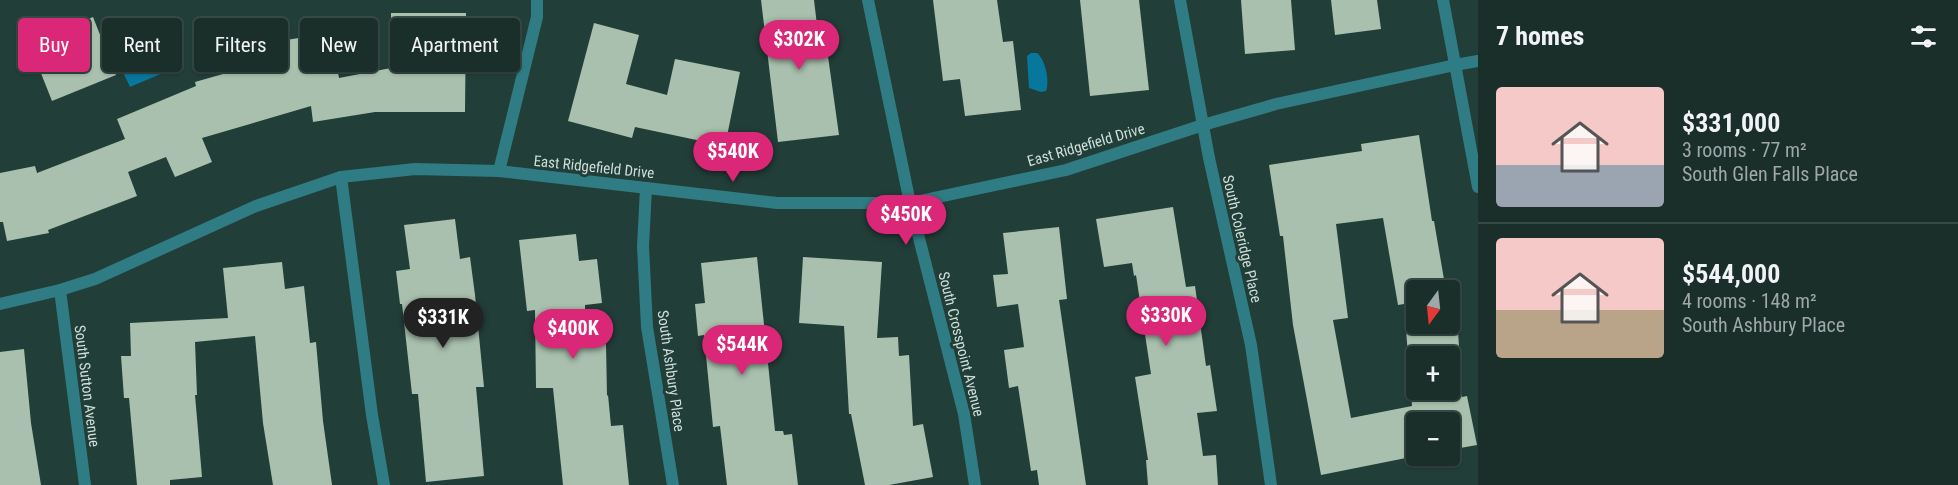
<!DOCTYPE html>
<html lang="en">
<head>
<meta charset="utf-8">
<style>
  body { margin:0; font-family:"Roboto Condensed",sans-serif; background:#273a36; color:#f1f3f6; height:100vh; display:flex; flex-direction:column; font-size:22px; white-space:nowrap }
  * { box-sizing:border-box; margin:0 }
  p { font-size:20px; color:#9fa8a8 }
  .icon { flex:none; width:33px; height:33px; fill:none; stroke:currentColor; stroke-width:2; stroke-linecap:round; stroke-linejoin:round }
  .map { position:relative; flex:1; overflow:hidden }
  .drawer { display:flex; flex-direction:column; background:#1a2e2a; width:480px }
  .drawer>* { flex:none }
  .top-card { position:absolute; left:18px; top:18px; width:570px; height:54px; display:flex; gap:12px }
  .needle { width:39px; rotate:195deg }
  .buttons { position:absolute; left:1406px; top:280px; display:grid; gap:12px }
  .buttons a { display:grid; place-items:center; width:54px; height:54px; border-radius:6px; background:#1a2e2a; box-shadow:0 2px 4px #0004,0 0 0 2px #384a47; font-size:30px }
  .price { position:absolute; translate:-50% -51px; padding:0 14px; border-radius:21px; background:#db2777; color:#fff; font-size:20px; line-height:39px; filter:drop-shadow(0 2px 3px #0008) }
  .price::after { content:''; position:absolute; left:50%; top:36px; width:18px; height:14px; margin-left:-9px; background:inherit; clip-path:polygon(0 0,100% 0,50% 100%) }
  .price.active { background:#222; color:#fff }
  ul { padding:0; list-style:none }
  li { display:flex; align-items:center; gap:18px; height:150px; padding:0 18px }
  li+li { border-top:2px solid #384a47 }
  li span { display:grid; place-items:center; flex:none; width:168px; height:120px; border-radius:6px; color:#555 }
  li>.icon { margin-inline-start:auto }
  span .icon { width:72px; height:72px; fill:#fffc; stroke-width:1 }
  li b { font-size:26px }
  h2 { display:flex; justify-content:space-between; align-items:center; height:72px; padding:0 18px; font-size:26px }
  .chip { padding:0 21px; border-radius:6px; background:#1a2e2a; box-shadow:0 2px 4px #0004,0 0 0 2px #384a47; font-size:21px; line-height:54px }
  .chip.active { background:#db2777; color:#fff }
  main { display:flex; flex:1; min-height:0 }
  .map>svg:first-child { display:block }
  .water { fill:#07779e }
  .building { fill:#a9c0ae; fill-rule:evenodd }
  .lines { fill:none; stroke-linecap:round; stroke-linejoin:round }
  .minor { stroke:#307c84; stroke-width:12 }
  .tertiary { stroke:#307c84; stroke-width:12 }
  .labels { text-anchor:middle; stroke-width:6; stroke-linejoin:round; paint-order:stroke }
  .street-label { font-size:15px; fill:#cfdfda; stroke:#223e38 }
</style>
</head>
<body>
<main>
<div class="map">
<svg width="1478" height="485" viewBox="0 0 1478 485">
  <rect width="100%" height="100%" fill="#223e38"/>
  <g class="water">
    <path d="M 1031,53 L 1037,53 C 1045,59 1050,81 1046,91 L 1041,92 L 1029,88 L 1027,56 Z"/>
    <path d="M 164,54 L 170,70 L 130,87 L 123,72 Z"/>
  </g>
  <g class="building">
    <path d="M 761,0 L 814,0 L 819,42 L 826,42 L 839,135 L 778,142 Z"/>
    <path d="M 933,0 L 997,0 L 1003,42 L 1013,41 L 1021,110 L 965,116 L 960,79 L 943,81 Z"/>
    <path d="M 1080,0 L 1139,0 L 1149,90 L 1090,96 Z"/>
    <path d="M 1241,0 L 1291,0 L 1295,50 L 1245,54 Z"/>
    <path d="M 1331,0 L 1377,0 L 1381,29 L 1335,35 Z"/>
    <path d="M 391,13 L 466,13 L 465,112 L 375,112 L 313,122 L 311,106 L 202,138 L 212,162 L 175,177 L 166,157 L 128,172 L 137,196 L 48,230 L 49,233 L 7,241 L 3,222 L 0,222 L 0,173 L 35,166 L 37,173 L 125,139 L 117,119 L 196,86 L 195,82 L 289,55 L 286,40 L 331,33 L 339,78 L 391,68 Z"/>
    <path d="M 93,17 L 116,75 L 52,101 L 29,43 Z"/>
    <path d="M 594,23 L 639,35 L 626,84 L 667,95 L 675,59 L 740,72 L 725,146 L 635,127 L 632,138 L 568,121 Z"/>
    <path d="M 1419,135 L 1432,221 L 1434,221 L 1446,291 L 1416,291 L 1416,324 L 1449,324 L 1449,312 L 1450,315 L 1457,314 L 1462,397 L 1467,396 L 1477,445 L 1449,450 L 1449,423 L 1416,423 L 1416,456 L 1321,475 L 1293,325 L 1283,236 L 1280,236 L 1269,165 L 1362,151 L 1361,144 ZM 1383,218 L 1398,305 L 1404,304 L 1412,406 L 1351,418 L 1333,320 L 1348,318 L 1336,224 ZM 1416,357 L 1449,357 L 1449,390 L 1416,390 Z"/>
    <path d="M 1173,207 L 1186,287 L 1195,286 L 1206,366 L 1210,365 L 1217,411 L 1197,413 L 1203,456 L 1216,455 L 1218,485 L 1148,485 L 1146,460 L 1148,460 L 1135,377 L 1151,374 L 1136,275 L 1134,276 L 1132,263 L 1104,267 L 1096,219 Z"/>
    <path d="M 455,219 L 460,259 L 470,257 L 475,295 L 484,387 L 476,387 L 484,476 L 426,482 L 418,394 L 412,394 L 402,304 L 400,304 L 396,271 L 410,269 L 404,225 Z"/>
    <path d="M 1059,227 L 1067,299 L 1059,300 L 1086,485 L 1039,485 L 1037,470 L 1031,471 L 1018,386 L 1009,388 L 1004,350 L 1024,347 L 1018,304 L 997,307 L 993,275 L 1008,274 L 1003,233 Z"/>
    <path d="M 576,234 L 579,261 L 597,259 L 602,303 L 585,305 L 585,345 L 606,344 L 607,396 L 608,395 L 611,426 L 623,425 L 629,485 L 563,485 L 553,388 L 536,388 L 535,310 L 527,311 L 519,240 Z"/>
    <path d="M 757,257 L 775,431 L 783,431 L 784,435 L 792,434 L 798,485 L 727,485 L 720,426 L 713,427 L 704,335 L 698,336 L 695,304 L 705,303 L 701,263 Z"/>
    <path d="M 803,257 L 882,262 L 877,338 L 898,337 L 899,356 L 909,355 L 913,426 L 923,424 L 933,477 L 889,485 L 865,485 L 851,414 L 849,414 L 844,326 L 799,323 Z"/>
    <path d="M 282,262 L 285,289 L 304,286 L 310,343 L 316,342 L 323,421 L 332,485 L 273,485 L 263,423 L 255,336 L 195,342 L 197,395 L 195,395 L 202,477 L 170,480 L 170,485 L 137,485 L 129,398 L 124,398 L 121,356 L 131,356 L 130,323 L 228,318 L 223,268 Z"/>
    <path d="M 24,349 L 31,423 L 41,485 L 0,485 L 0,352 Z"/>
  </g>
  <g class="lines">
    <g class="minor">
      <path d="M 868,0 L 910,203 L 964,414 L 975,485"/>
      <path d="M 1180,0 L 1209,158 L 1251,345 L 1271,485"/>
      <path d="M 1443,0 L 1478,187"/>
      <path d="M 499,171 L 537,17 L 537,0"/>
      <path d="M 341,177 L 372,415 L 384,485"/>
      <path d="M 646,188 L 643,246 L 647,327 L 673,485"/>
      <path d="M 60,290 L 85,485"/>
    </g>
    <path class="tertiary" d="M 0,304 L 60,290 L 95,279 L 256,206 L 341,177 L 415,169 L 499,171 L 777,203 L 910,203 L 1066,170 L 1203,125 L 1276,104 L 1455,65 L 1478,61"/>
  </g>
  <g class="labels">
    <g class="street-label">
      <text transform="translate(1086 145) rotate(-16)" y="5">East Ridgefield Drive</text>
      <text transform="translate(594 167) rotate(6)" y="5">East Ridgefield Drive</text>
      <text transform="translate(1242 239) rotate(77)" y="5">South Coleridge Place</text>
      <text transform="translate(961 344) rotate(76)" y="5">South Crosspoint Avenue</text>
      <text transform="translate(671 371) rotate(82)" y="5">South Ashbury Place</text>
      <text transform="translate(87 386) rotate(83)" y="5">South Sutton Avenue</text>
    </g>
  </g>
</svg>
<div class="buttons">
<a><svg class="needle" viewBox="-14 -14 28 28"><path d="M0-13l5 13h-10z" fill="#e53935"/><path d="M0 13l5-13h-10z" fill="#9fa8a8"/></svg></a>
<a>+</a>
<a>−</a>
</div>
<b class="price" style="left:799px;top:71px">$302K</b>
<b class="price" style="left:733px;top:183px">$540K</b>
<b class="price" style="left:906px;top:246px">$450K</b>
<b class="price" style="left:1166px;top:347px">$330K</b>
<b class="price active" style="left:443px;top:349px">$331K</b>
<b class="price" style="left:573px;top:360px">$400K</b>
<b class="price" style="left:742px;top:376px">$544K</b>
<div class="top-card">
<a class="chip active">Buy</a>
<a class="chip">Rent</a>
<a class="chip">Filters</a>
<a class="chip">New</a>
<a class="chip">Apartment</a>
</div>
</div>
<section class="drawer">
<h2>7 homes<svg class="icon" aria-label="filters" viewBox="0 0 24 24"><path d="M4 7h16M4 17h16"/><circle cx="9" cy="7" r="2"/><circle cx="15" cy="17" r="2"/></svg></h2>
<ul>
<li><span style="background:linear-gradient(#f6c9c9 65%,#9aa5b1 0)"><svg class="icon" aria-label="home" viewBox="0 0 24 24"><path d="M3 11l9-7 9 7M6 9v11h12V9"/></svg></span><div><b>$331,000</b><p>3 rooms · 77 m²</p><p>South Glen Falls Place</p></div></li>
<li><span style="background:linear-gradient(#f6c9c9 60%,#b9a48a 0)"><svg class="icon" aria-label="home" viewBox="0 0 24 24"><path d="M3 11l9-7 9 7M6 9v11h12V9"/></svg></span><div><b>$544,000</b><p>4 rooms · 148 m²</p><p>South Ashbury Place</p></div></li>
</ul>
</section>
</main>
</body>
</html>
